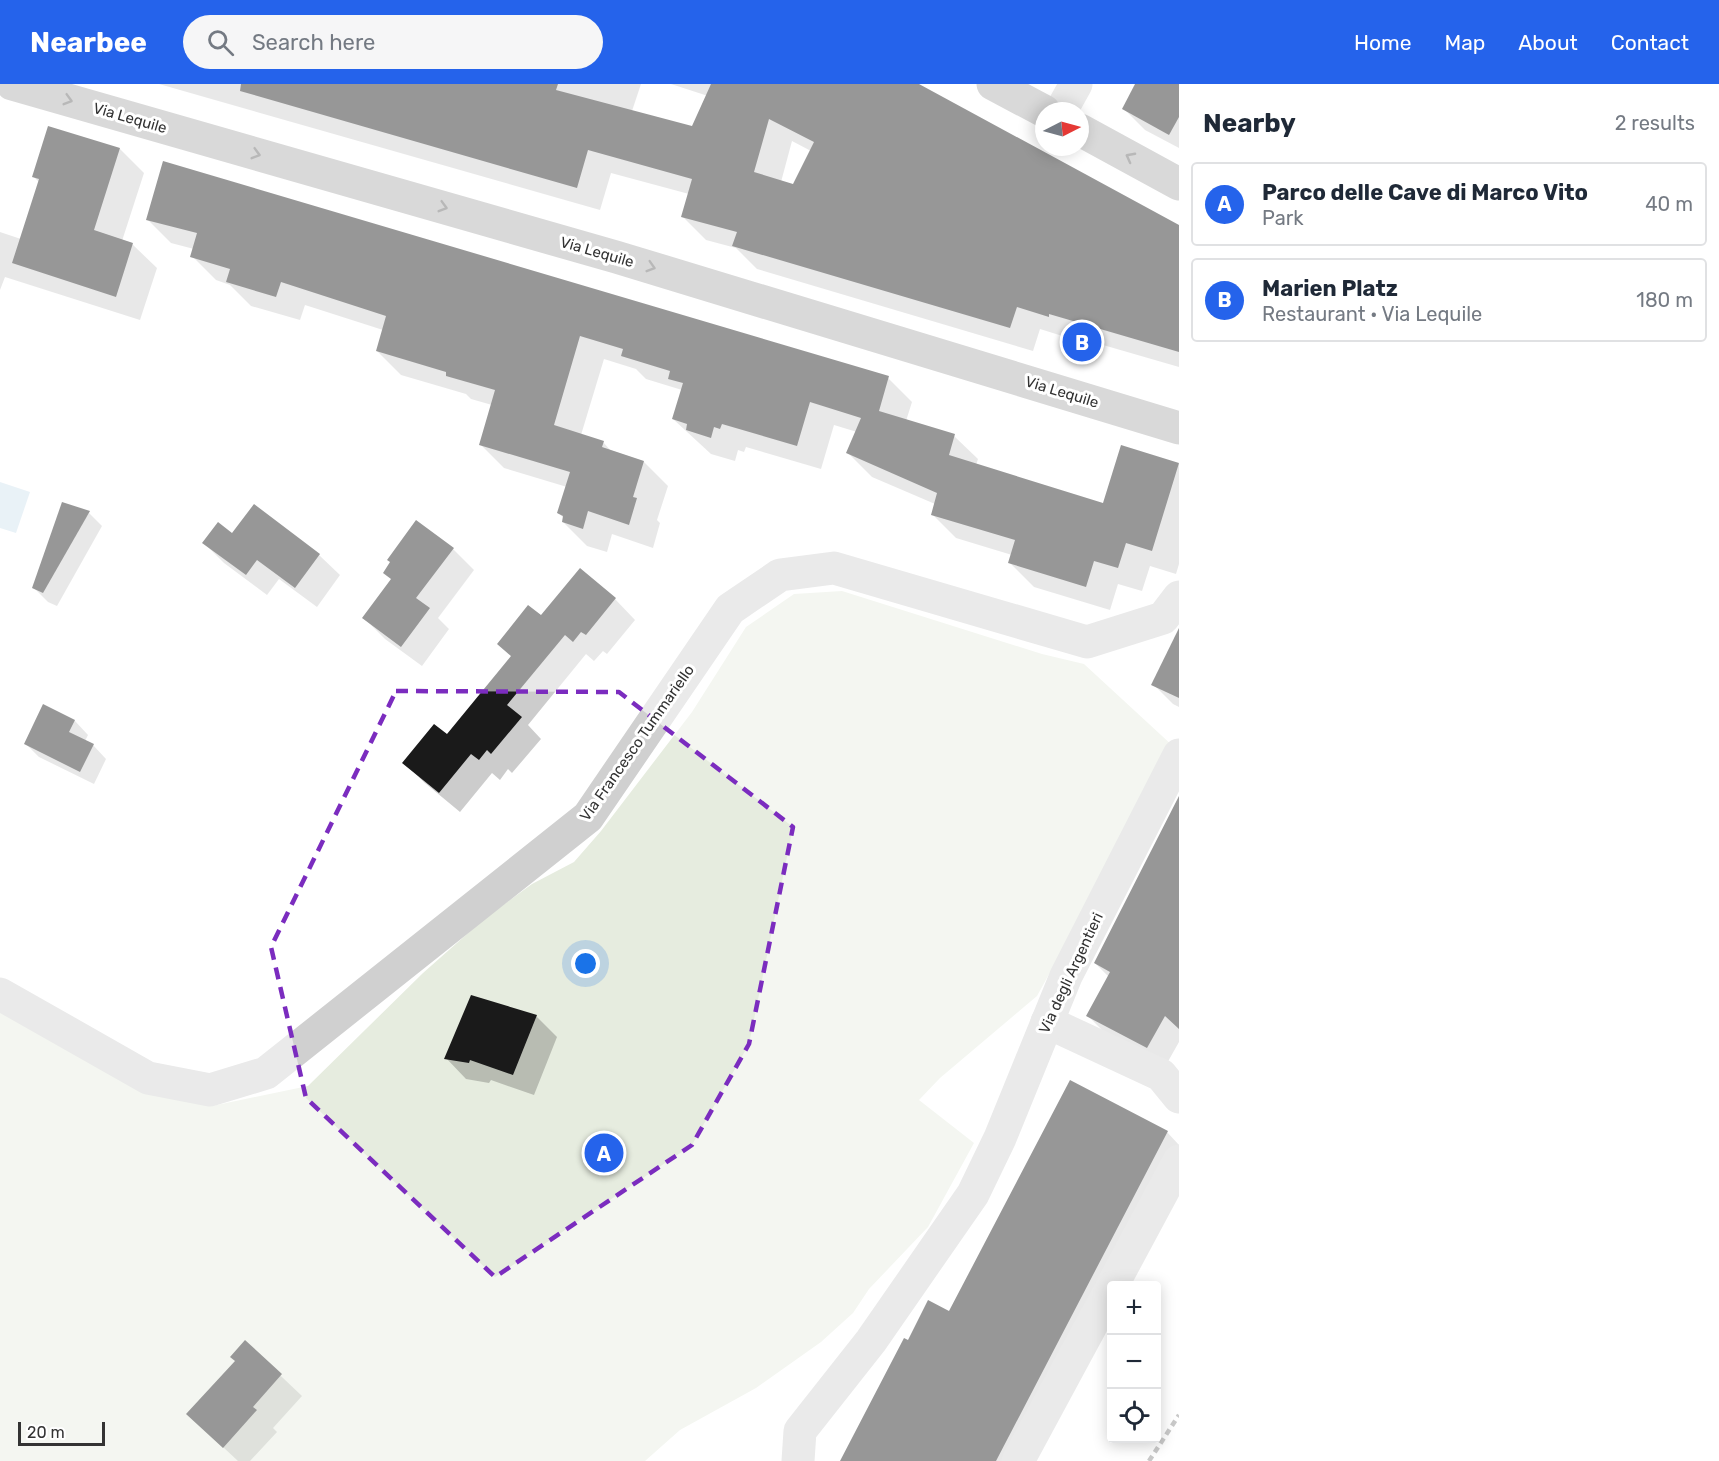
<!DOCTYPE html>
<meta charset="utf-8">
<style>
:root{--surface:#fff;--page:#f6f6f7;--text:#1f2937;--muted:#747a83;--line:#e0e1e3;--accent:#2563eb}
body{margin:0;font-family:Rubik,sans-serif;background:var(--page);color:var(--text)}
.controls{position:absolute;right:18px;bottom:18px;display:grid;overflow:hidden;border-radius:6px;box-shadow:0 3px 15px #0003}
.controls button{width:54px;height:54px;display:grid;place-items:center;padding:0;border:0;border-bottom:2px solid var(--line);background:var(--surface);color:var(--text);font:30px sans-serif}
.compass{position:absolute;left:1035px;top:18px;width:54px;height:54px;border-radius:50%;background:var(--surface);box-shadow:0 3px 15px #0003;rotate:84deg}
.scale{position:absolute;left:18px;bottom:15px;width:87px;box-sizing:border-box;padding-left:6px;border:3px solid #333;border-top:0;font-size:16px;line-height:21px;white-space:nowrap;color:#333;-webkit-text-stroke:4px #fff;paint-order:stroke}
.you{position:absolute;left:586px;top:880px;width:21px;height:21px;margin:-15px;border:4px solid #fff;border-radius:50%;background:#1a73e8;box-shadow:0 0 0 9px #1a73e833}
.badge{display:grid;place-items:center;width:39px;height:39px;border-radius:50%;background:var(--accent);color:#fff;font-size:20px;font-weight:700}
.pin{position:absolute;translate:-50% -50%;border:3px solid #fff;box-shadow:0 2px 6px #0006}
.list{margin:0;padding:0;list-style:none}
h2{display:flex;justify-content:space-between;align-items:center;height:78px;margin:0;padding:0 24px;font-size:26px}
h2 small{font-size:20px;font-weight:400;color:var(--muted)}
.list li{display:grid;grid-template-columns:39px 1fr auto;gap:18px;align-items:center;box-sizing:border-box;height:84px;margin:0 12px 12px;padding:0 12px;border:2px solid var(--line);border-radius:6px}
.list b{display:block;font-size:22px;white-space:nowrap}
.list p{margin:0;font-size:20px;white-space:nowrap;color:var(--muted)}
.list em{font-size:20px;font-style:normal;color:var(--muted)}
.icon{flex:none;width:33px;height:33px;fill:none;stroke:currentColor;stroke-width:2;stroke-linecap:round;stroke-linejoin:round}
.map{position:relative;flex:none;width:1179px;height:1377px;overflow:hidden}
header{display:flex;align-items:center;gap:36px;box-sizing:border-box;height:84px;padding:0 30px;background:var(--accent);color:#fff}
header strong{font-size:28px}
nav{display:flex;gap:33px;margin-inline-start:auto;font-size:21px}
.search{width:420px;height:54px;background:var(--page);display:flex;align-items:center;gap:15px;box-sizing:border-box;padding:0 21px;border-radius:33px;color:var(--muted);font-size:22px}
main{display:flex}
aside{flex:1;background:var(--surface)}
.map>svg:first-child{display:block}
.green{fill:#e6ecdf}
.water{fill:#cfe2ee}
.shadow{fill:#0003;fill-rule:evenodd}
.building{fill:#1a1a1a;fill-rule:evenodd}
.lines{fill:none;stroke-linecap:round;stroke-linejoin:round}
.minor{stroke:#d0d0d0;stroke-width:33}
.major{stroke:#ababab;stroke-width:33}
.rail{stroke:#888;stroke-width:4.5;stroke-dasharray:6 4.5;stroke-linecap:butt}
.oneway{stroke:#636363}
.marked{fill:none;stroke:#7b2cbf;stroke-width:4.5;stroke-dasharray:12 8;stroke-linejoin:round}
.labels{text-anchor:middle;stroke-width:6;stroke-linejoin:round;paint-order:stroke}
.street-label{font-size:15px;fill:#333;stroke:#fff}
</style>
<header>
<strong>Nearbee</strong>
<div class="search"><svg class="icon" aria-label="search" viewBox="0 0 24 24"><circle cx="10" cy="10" r="6"/><path d="M15 15l6 6"/></svg>Search here</div>
<nav><a>Home</a><a>Map</a><a>About</a><a>Contact</a></nav>
</header>
<main>
<div class="map">
<svg width="1179" height="1377" viewBox="0 0 1179 1377">
<rect width="100%" height="100%" fill="#fff"/>
<path class="green" d="M 842,507 L 1042,570 L 1084,580 L 1174,663 L 1037,912 L 940,994 L 919,1016 L 974,1059 L 928,1143 L 869,1205 L 853,1229 L 821,1258 L 756,1304 L 680,1346 L 645,1377 L 0,1377 L 0,926 L 140,1004 L 212,1022 L 308,1002 L 423,889 L 484,835 L 532,800 L 574,778 L 601,747 L 692,628 L 746,543 L 794,510 Z"/>
<path class="water" d="M 0,398 L 30,408 L 16,449 L 0,444 Z"/>
<g class="shadow">
<path d="M 159,0 L 641,0 L 632,27 L 693,44 L 708,12 L 671,0 L 916,0 L 1179,143 L 1179,283 L 1072,252 L 1072,255 L 1040,245 L 1033,267 L 757,185 L 736,164 L 706,156 L 683,133 L 689,110 L 611,89 L 600,126 ZM 792,57 L 811,67 L 794,102 L 781,98 Z"/>
<path d="M 1137,0 L 1179,0 L 1179,64 L 1145,46 L 1124,25 Z"/>
<path d="M 120,65 L 144,89 L 122,157 L 132,160 L 157,184 L 140,236 L 5,193 L 0,206 L 0,148 L 21,155 L 39,98 L 33,92 Z"/>
<path d="M 148,136 L 888,294 L 912,318 L 906,337 L 954,352 L 978,375 L 976,381 L 1104,420 L 1122,363 L 1179,380 L 1179,480 L 1176,490 L 1150,482 L 1142,507 L 1118,500 L 1110,526 L 1034,503 L 1010,479 L 1012,471 L 956,454 L 932,430 L 935,420 L 872,393 L 848,369 L 857,348 L 834,341 L 821,385 L 746,363 L 744,368 L 738,366 L 735,377 L 711,370 L 673,335 L 682,306 L 646,295 L 636,285 L 604,275 L 581,351 L 603,358 L 612,368 L 644,378 L 668,402 L 657,436 L 660,439 L 653,464 L 612,450 L 607,468 L 587,462 L 563,438 L 564,434 L 558,429 L 567,403 L 504,384 L 480,360 L 492,321 L 471,315 L 466,310 L 401,291 L 377,267 L 383,246 L 305,221 L 300,236 L 251,222 L 230,201 L 216,196 L 192,172 L 194,165 L 171,159 Z"/>
<path d="M 254,422 L 319,471 L 340,491 L 317,523 L 279,495 L 267,511 L 224,479 L 204,459 L 233,451 Z"/>
<path d="M 89,429 L 102,442 L 57,522 L 48,518 L 34,504 Z"/>
<path d="M 453,465 L 474,486 L 438,534 L 449,545 L 422,582 L 385,555 L 364,534 L 392,496 L 392,479 Z"/>
<path d="M 615,515 L 635,536 L 607,570 L 603,567 L 594,577 L 586,570 L 528,641 L 541,655 L 512,689 L 508,685 L 500,696 L 492,689 L 460,728 L 425,699 L 404,679 L 447,652 L 512,573 L 499,560 L 541,533 Z"/>
<path d="M 1179,558 L 1179,623 L 1173,620 L 1153,600 Z"/>
<path d="M 44,622 L 75,637 L 88,651 L 85,657 L 93,661 L 106,675 L 94,700 L 39,673 L 25,659 Z"/>
<path d="M 1179,723 L 1179,958 L 1166,981 L 1107,951 L 1088,932 L 1109,893 L 1095,879 Z"/>
<path d="M 536,932 L 557,953 L 534,1011 L 491,996 L 489,999 L 466,995 L 446,974 Z"/>
<path d="M 1167,1048 L 1179,1061 L 1179,1090 L 1029,1377 L 841,1377 L 908,1258 L 950,1229 Z"/>
<path d="M 245,1258 L 302,1312 L 273,1344 L 277,1348 L 250,1377 L 238,1377 L 209,1350 Z"/>
</g>
<g class="building">
<path d="M 241,0 L 558,0 L 556,6 L 692,42 L 711,0 L 919,0 L 1179,141 L 1179,268 L 1049,230 L 1049,233 L 1017,223 L 1010,244 L 732,162 L 737,148 L 681,133 L 692,95 L 588,66 L 577,104 L 240,7 ZM 769,35 L 814,58 L 793,100 L 754,88 Z"/>
<path d="M 1135,0 L 1179,0 L 1179,33 L 1169,51 L 1122,25 Z"/>
<path d="M 48,42 L 120,64 L 94,146 L 133,159 L 116,213 L 12,179 L 39,95 L 32,93 Z"/>
<path d="M 163,77 L 889,292 L 879,327 L 955,350 L 949,371 L 1103,419 L 1121,361 L 1179,379 L 1152,467 L 1126,459 L 1118,484 L 1094,477 L 1086,503 L 1008,479 L 1015,456 L 931,431 L 937,409 L 846,369 L 861,334 L 810,318 L 797,362 L 722,340 L 720,345 L 714,343 L 711,354 L 686,346 L 687,340 L 672,335 L 683,299 L 668,295 L 670,287 L 621,272 L 623,265 L 580,252 L 554,341 L 604,357 L 602,363 L 644,377 L 633,413 L 637,414 L 629,441 L 588,427 L 583,445 L 562,438 L 563,432 L 557,429 L 570,388 L 479,361 L 495,306 L 446,292 L 446,288 L 376,267 L 386,232 L 281,198 L 276,213 L 226,198 L 230,185 L 190,173 L 197,149 L 146,136 Z"/>
<path d="M 62,418 L 90,427 L 43,509 L 32,504 Z"/>
<path d="M 254,420 L 320,470 L 295,504 L 257,476 L 246,491 L 202,459 L 218,438 L 232,449 Z"/>
<path d="M 416,436 L 454,464 L 416,514 L 430,524 L 401,563 L 362,534 L 391,495 L 383,489 L 390,478 L 387,476 Z"/>
<path d="M 580,484 L 616,514 L 586,551 L 581,548 L 573,558 L 565,551 L 507,621 L 522,633 L 491,670 L 487,666 L 479,676 L 471,670 L 439,709 L 402,679 L 434,640 L 447,650 L 511,572 L 497,560 L 528,521 L 541,531 Z"/>
<path d="M 1179,544 L 1179,614 L 1151,601 Z"/>
<path d="M 43,620 L 75,636 L 69,648 L 94,660 L 80,688 L 24,660 Z"/>
<path d="M 1179,712 L 1179,945 L 1165,932 L 1147,964 L 1086,932 L 1110,888 L 1094,879 Z"/>
<path d="M 471,911 L 537,931 L 513,991 L 470,976 L 469,979 L 444,975 Z"/>
<path d="M 1070,996 L 1168,1047 L 996,1377 L 840,1377 L 904,1254 L 908,1256 L 928,1216 L 949,1227 Z"/>
<path d="M 245,1256 L 282,1290 L 253,1323 L 257,1326 L 223,1364 L 186,1330 L 235,1277 L 230,1273 Z"/>
</g>
<g class="lines">
<g class="minor">
<path d="M 1061,27 L 1076,0"/>
<path d="M 0,910 L 148,994 L 210,1006 L 266,989 L 588,733 L 730,525 L 780,491 L 834,484 L 1087,558 L 1163,534 L 1179,513"/>
<path d="M 1047,938 L 1161,991 L 1179,1013"/>
<path d="M 1112,1202 L 1179,1077"/>
<path d="M 798,1377 L 800,1347 L 871,1257 L 973,1110 L 1000,1054 L 1066,892 L 1179,671"/>
<path d="M 1018,1377 L 1112,1203"/>
</g>
<g class="major">
<path d="M 12,0 L 616,173 L 1179,344"/>
<path d="M 993,0 L 1044,27"/>
<path d="M 1080,46 L 1179,100"/>
</g>
<path class="rail" d="M 1149,1377 L 1179,1331"/>
</g>
<defs><path id="oneway-chevron" d="M-2-3.5L2.5 0L-2 3.5" fill="none" stroke-width="1.6" stroke-linecap="round" stroke-linejoin="round" transform="scale(1.5)"/></defs>
<g class="oneway">
<use href="#oneway-chevron" transform="translate(68 16) rotate(16)"/>
<use href="#oneway-chevron" transform="translate(256 70) rotate(16)"/>
<use href="#oneway-chevron" transform="translate(1130 73) rotate(-152)"/>
<use href="#oneway-chevron" transform="translate(443 123) rotate(16)"/>
<use href="#oneway-chevron" transform="translate(651 183) rotate(17)"/>
</g>
<path d="M0 0H1179V1377H0ZM 396,607 L 619,608 L 793,743 L 749,960 L 692,1061 L 495,1193 L 306,1014 L 271,863 Z" fill="#fff" fill-opacity=".55" fill-rule="evenodd"/>
<path class="marked" d="M 396,607 L 619,608 L 793,743 L 749,960 L 692,1061 L 495,1193 L 306,1014 L 271,863 Z"/>
<g class="labels">
<g class="street-label">
<text transform="translate(130 34) rotate(16)" y="5">Via Lequile</text>
<text transform="translate(597 168) rotate(16)" y="5">Via Lequile</text>
<text transform="translate(1062 308) rotate(17)" y="5">Via Lequile</text>
<text transform="translate(637 659) rotate(-55)" y="5">Via Francesco Tummariello</text>
<text transform="translate(1071 889) rotate(-65)" y="5">Via degli Argentieri</text>
</g>
</g>
</svg>
<div class="controls">
<button>+</button>
<button>−</button>
<button><svg class="icon" aria-label="locate" viewBox="0 0 24 24"><circle cx="12" cy="12" r="6"/><path d="M12 2v4M12 18v4M2 12h4M18 12h4"/></svg></button>
</div>
<svg class="compass" viewBox="-18 -18 36 36"><path d="M0-13l5 13h-10z" fill="#e53935"/><path d="M0 13l5-13h-10z" fill="#747a83"/></svg>
<div class="scale">20 m</div>
<div class="you"></div>
<div class="pin badge" style="left:604px;top:1069px">A</div>
<div class="pin badge" style="left:1082px;top:258px">B</div>
</div>
<aside>
<h2>Nearby<small>2 results</small></h2>
<ul class="list">
<li><span class="badge">A</span><div><b>Parco delle Cave di Marco Vito</b><p>Park</p></div><em>40 m</em></li>
<li><span class="badge">B</span><div><b>Marien Platz</b><p>Restaurant · Via Lequile</p></div><em>180 m</em></li>
</ul>
</aside>
</main>
